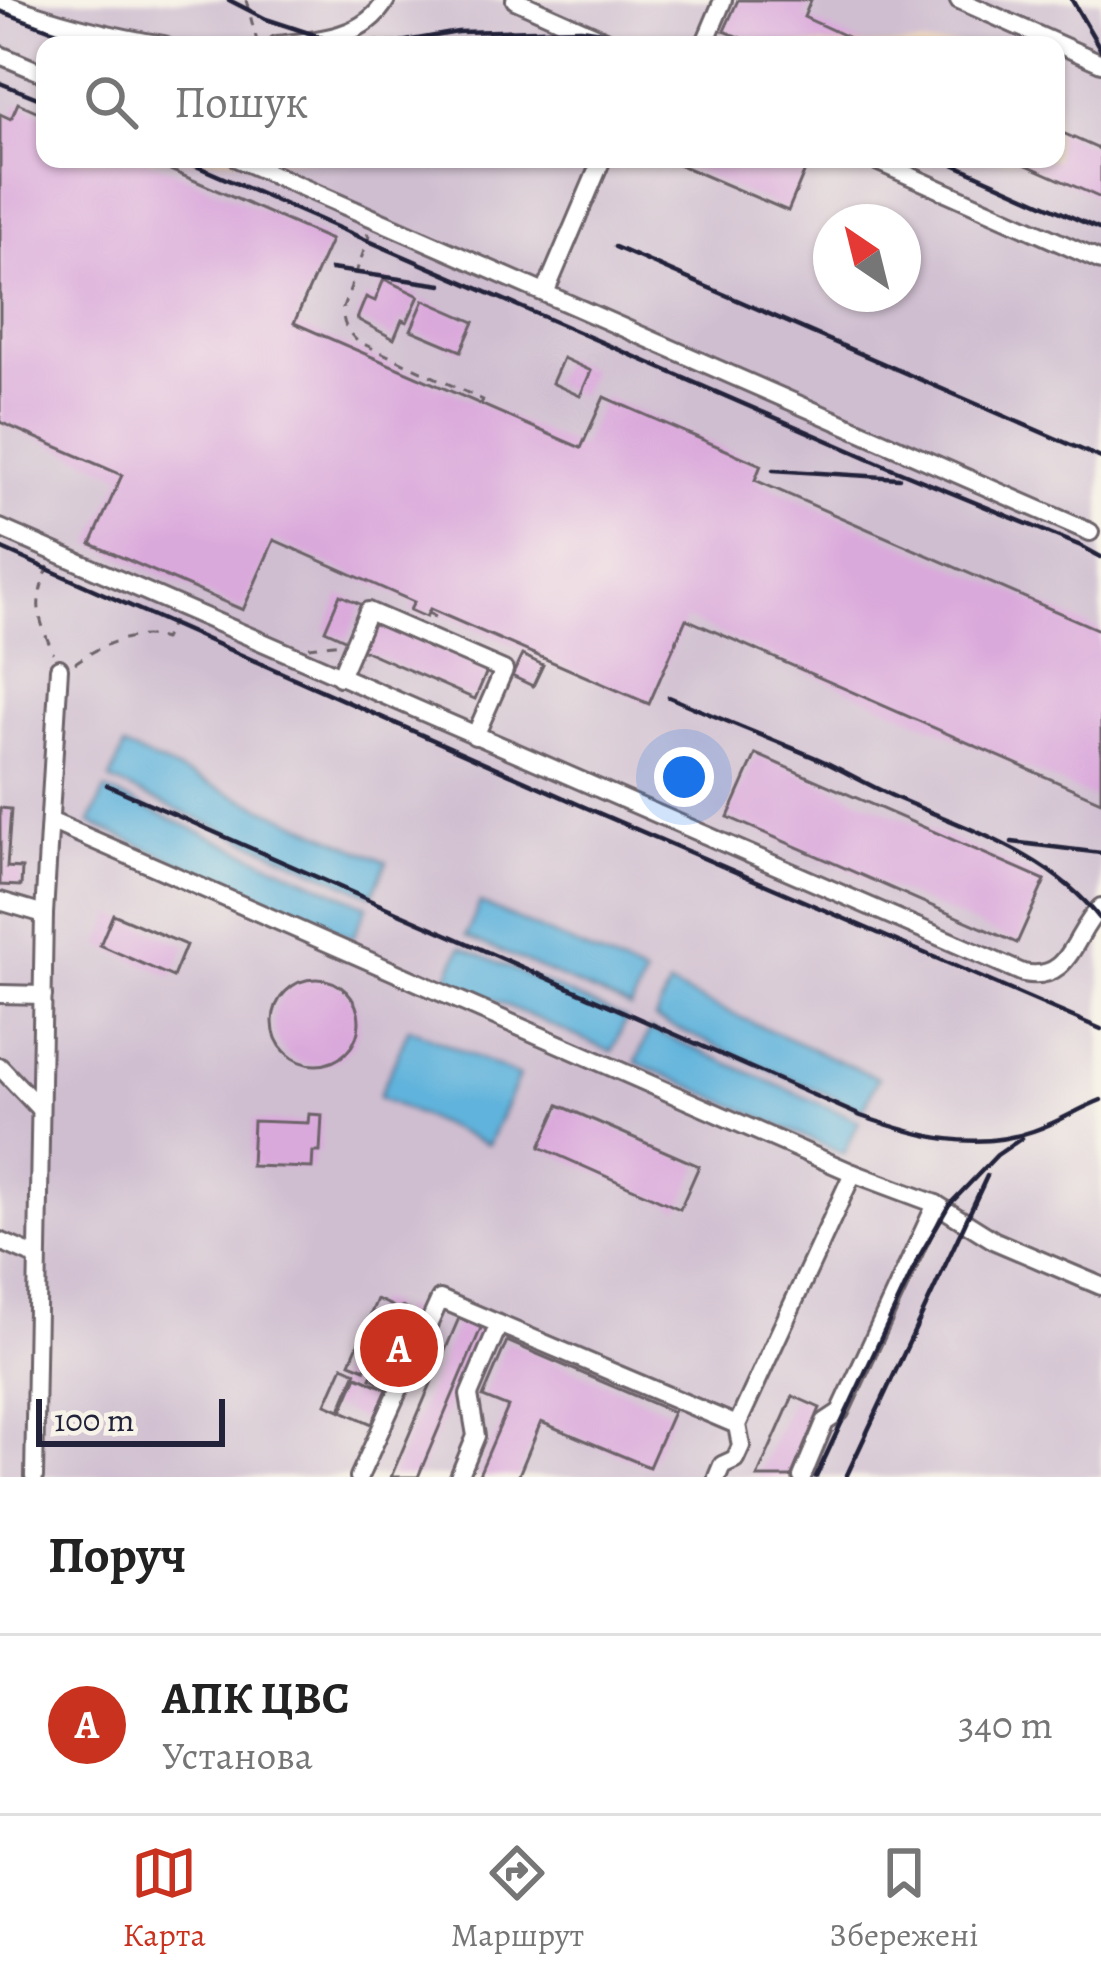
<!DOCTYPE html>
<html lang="uk">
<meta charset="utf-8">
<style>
:root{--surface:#fff;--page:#f6f6f6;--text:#222;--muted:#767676;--line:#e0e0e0;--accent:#c8321e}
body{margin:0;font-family:Alegreya,serif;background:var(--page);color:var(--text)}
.compass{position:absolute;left:813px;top:204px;width:108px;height:108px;border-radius:50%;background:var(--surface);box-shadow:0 3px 9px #0004;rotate:325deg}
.scale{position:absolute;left:36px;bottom:30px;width:189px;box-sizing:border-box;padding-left:12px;border:6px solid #22223b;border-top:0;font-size:33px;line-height:42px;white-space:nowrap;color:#22223b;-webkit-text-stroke:9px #f7f3e8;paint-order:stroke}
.you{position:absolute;left:684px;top:777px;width:42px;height:42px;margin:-30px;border:9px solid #fff;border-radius:50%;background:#1a73e8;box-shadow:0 0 0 18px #1a73e833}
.badge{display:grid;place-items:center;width:78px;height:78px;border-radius:50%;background:var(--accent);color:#fff;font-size:39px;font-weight:700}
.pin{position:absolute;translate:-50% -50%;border:6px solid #fff;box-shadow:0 3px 12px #0006}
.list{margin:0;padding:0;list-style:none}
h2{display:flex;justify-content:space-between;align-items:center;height:156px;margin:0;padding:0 48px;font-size:51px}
h2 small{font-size:39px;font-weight:400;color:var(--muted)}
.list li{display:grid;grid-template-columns:78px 1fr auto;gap:36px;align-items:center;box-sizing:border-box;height:180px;padding:0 48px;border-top:3px solid var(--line)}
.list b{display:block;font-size:45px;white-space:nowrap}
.list p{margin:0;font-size:39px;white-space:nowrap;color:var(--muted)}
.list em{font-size:39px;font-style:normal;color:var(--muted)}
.icon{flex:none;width:66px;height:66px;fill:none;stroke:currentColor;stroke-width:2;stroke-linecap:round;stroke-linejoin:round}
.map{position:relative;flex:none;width:1101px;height:1477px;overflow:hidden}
.search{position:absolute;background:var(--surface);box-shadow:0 3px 9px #0004;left:36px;right:36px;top:36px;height:132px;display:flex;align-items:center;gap:30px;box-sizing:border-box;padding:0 42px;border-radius:24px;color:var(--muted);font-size:45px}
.sheet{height:336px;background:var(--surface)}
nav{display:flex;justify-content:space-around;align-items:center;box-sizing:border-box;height:168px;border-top:3px solid var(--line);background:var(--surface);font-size:33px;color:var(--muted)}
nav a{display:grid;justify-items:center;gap:6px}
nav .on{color:var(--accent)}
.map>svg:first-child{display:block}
.industrial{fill:#cfbed0;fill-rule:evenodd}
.water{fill:#60b3dc;stroke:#416a8c;stroke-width:3}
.building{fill:#daa9db}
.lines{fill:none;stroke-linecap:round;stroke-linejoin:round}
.minor-casing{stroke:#6c6369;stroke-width:22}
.path{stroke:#6c6369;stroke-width:3;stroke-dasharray:9 9;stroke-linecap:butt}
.minor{stroke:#fff;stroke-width:16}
.rail{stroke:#22223b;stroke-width:4.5}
</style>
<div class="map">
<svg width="1101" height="1477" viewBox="0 0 1101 1477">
<rect width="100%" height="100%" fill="#f7f3e8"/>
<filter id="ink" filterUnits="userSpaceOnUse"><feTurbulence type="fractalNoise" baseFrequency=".00833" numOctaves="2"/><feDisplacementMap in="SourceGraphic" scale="24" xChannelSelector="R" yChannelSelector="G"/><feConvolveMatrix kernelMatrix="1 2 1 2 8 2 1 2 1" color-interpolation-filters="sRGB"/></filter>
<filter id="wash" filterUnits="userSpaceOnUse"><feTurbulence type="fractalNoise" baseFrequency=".004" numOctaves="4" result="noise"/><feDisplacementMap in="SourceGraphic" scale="48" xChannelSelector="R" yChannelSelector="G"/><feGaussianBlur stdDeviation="2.7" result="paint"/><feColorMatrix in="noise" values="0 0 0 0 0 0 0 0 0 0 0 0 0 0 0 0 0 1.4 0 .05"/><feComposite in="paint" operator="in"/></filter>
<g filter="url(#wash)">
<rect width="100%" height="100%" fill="#f4dbbe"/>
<path class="industrial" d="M 0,0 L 1101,0 L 1101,1477 L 0,1477 ZM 45,45 L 1056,45 L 1056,159 L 45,159 ZM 831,222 L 903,222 L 903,294 L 831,294 Z"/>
<g class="water">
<path d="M 124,747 L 387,862 L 372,895 L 110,780 Z"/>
<path d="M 105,790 L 367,906 L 353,938 L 90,823 Z"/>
<path d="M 480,903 L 645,976 L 631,1008 L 466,936 Z"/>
<path d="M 461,947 L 626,1019 L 612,1052 L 447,979 Z"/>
<path d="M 669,986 L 878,1078 L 863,1110 L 655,1019 Z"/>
<path d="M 409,1028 L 519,1076 L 488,1145 L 379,1097 Z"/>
<path d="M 650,1029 L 859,1121 L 844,1154 L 636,1062 Z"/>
</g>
<g id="blocks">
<g class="building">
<path d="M 738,0 L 811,0 L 804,17 L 865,45 L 757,45 L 724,31 Z"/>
<path d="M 18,103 L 45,115 L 45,159 L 145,159 L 331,240 L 294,323 L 581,448 L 604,397 L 761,465 L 755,480 L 1101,631 L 1101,801 L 686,619 L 649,704 L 430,609 L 426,617 L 410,610 L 414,602 L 274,540 L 243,610 L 91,544 L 122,475 L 0,422 L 0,114 L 11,119 Z"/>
<path d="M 1056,130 L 1101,150 L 1101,198 L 1013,159 L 1056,159 Z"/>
<path d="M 666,159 L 798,159 L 808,163 L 788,211 Z"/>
<path d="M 384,279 L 419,296 L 407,322 L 402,320 L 394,339 L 357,319 L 366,297 L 375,301 Z"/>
<path d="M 424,300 L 474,322 L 461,351 L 411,330 Z"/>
<path d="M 563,358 L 591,371 L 580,396 L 552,383 Z"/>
<path d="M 340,595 L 362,605 L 347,640 L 325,630 Z"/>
<path d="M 371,621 L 487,671 L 475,699 L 359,648 Z"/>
<path d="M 522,655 L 543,665 L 533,686 L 512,676 Z"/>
<path d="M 756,754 L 1045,880 L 1017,943 L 728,817 Z"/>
<path d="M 0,808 L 11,809 L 7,867 L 22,868 L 21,886 L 0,885 Z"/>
<path d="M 113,914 L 186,945 L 173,977 L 100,945 Z"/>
<circle cx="316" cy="1022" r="43"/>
<path d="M 559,1105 L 699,1166 L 680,1209 L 540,1147 Z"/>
<path d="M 309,1114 L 322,1115 L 320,1152 L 313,1152 L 312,1168 L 251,1166 L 253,1121 L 308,1123 Z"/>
<path d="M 377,1299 L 392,1306 L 365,1369 L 350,1363 Z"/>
<path d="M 402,1307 L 426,1317 L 396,1389 L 371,1378 Z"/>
<path d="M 459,1318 L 481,1328 L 418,1477 L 391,1477 Z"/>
<path d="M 507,1341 L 673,1412 L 649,1467 L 541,1422 L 518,1477 L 478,1477 L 508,1407 L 483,1397 Z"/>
<path d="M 343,1366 L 356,1372 L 340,1410 L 326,1404 Z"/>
<path d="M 357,1376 L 387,1389 L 372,1424 L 342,1411 Z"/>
<path d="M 793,1396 L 820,1408 L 791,1477 L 757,1477 Z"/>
</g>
</g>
</g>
<g filter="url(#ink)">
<use href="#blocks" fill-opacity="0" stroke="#6c6369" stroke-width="3"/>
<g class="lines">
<defs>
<g id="minor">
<path d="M 515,0 L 616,45"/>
<path d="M 959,0 L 1101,63"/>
<path d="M 0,2 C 54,22 107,36 164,45"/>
<path d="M 277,45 C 316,41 365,38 386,0"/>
<path d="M 704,45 L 723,0"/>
<path d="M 0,55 L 45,74"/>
<path d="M 238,159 L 1090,532"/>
<path d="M 872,159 L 1101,261"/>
<path d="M 545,293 L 602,159"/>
<path d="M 0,528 L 1023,973 C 1072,983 1073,933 1101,907"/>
<path d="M 340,677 L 368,611 L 504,670 L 475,736"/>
<path d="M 50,821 L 853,1173 L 936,1204 L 995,1241 L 1101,1286"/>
<path d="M 0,901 L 44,914"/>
<path d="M 0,994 L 43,995"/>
<path d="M 0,1067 L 40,1109"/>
<path d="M 0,1241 L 37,1257"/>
<path d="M 34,1477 L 44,914 L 59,668"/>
<path d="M 359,1477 L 440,1299 L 737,1425"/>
<path d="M 459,1477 L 476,1436 L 469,1395 L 499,1324"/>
<path d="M 717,1477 L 722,1465 L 735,1459 L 741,1446 L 737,1425 L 853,1173"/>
<path d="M 802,1477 L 825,1422 L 840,1412 L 936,1204"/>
</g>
</defs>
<use href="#minor" class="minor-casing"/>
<g class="path">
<path d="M 246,0 L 258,45"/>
<path d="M 367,233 L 369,237 L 343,308 C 342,323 347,331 357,341 L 483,400 L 481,404"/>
<path d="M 49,566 C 32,605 38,616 53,653"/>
<path d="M 428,613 L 434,616 L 431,623"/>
<path d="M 309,647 L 341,643"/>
<path d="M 75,663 C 99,646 135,629 164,639 L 173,621"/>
</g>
<use href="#minor" class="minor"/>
<g class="rail">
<path d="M 229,0 L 266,19 L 327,39 L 393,43"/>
<path d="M 1072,0 L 1101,50"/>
<path d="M 0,11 L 92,45"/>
<path d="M 383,45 L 458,32 L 581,29 L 660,40 L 674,45"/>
<path d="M 0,83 L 45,101"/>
<path d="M 180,159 L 891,468 L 1081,546 L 1101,557"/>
<path d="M 942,159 L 1101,230"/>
<path d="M 615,247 L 1101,458"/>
<path d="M 331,269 L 442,285"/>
<path d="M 773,470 L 899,478"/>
<path d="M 0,548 L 580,805 L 1101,1029"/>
<path d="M 669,697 C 720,719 772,739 823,761 C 848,773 872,787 897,798 C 970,830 1052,855 1101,920"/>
<path d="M 107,785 L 861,1116 C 918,1136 974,1152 1033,1131 C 1057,1123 1078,1109 1101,1100"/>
<path d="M 1012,842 L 1101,853"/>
<path d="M 816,1477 L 919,1257 L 949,1205 L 997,1155 L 1022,1138"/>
<path d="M 846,1477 L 987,1176"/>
</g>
</g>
</g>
</svg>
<svg class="compass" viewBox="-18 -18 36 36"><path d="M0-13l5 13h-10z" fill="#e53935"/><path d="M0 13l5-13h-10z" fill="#767676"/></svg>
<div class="scale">100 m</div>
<div class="you"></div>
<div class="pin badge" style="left:399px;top:1348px">A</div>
<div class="search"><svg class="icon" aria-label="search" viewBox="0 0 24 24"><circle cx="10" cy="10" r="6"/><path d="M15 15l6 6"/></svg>Пошук</div>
</div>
<section class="sheet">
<h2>Поруч<small></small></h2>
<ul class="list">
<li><span class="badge">A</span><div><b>АПК ЦВС</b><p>Установа</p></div><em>340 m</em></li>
</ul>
</section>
<nav>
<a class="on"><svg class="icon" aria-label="map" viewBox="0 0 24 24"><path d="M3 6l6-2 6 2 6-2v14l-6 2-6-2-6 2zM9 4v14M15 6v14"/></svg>Карта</a>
<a><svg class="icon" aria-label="directions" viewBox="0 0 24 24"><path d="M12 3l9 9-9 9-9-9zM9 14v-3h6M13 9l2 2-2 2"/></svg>Маршрут</a>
<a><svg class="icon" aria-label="saved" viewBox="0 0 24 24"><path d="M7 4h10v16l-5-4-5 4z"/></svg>Збережені</a>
</nav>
